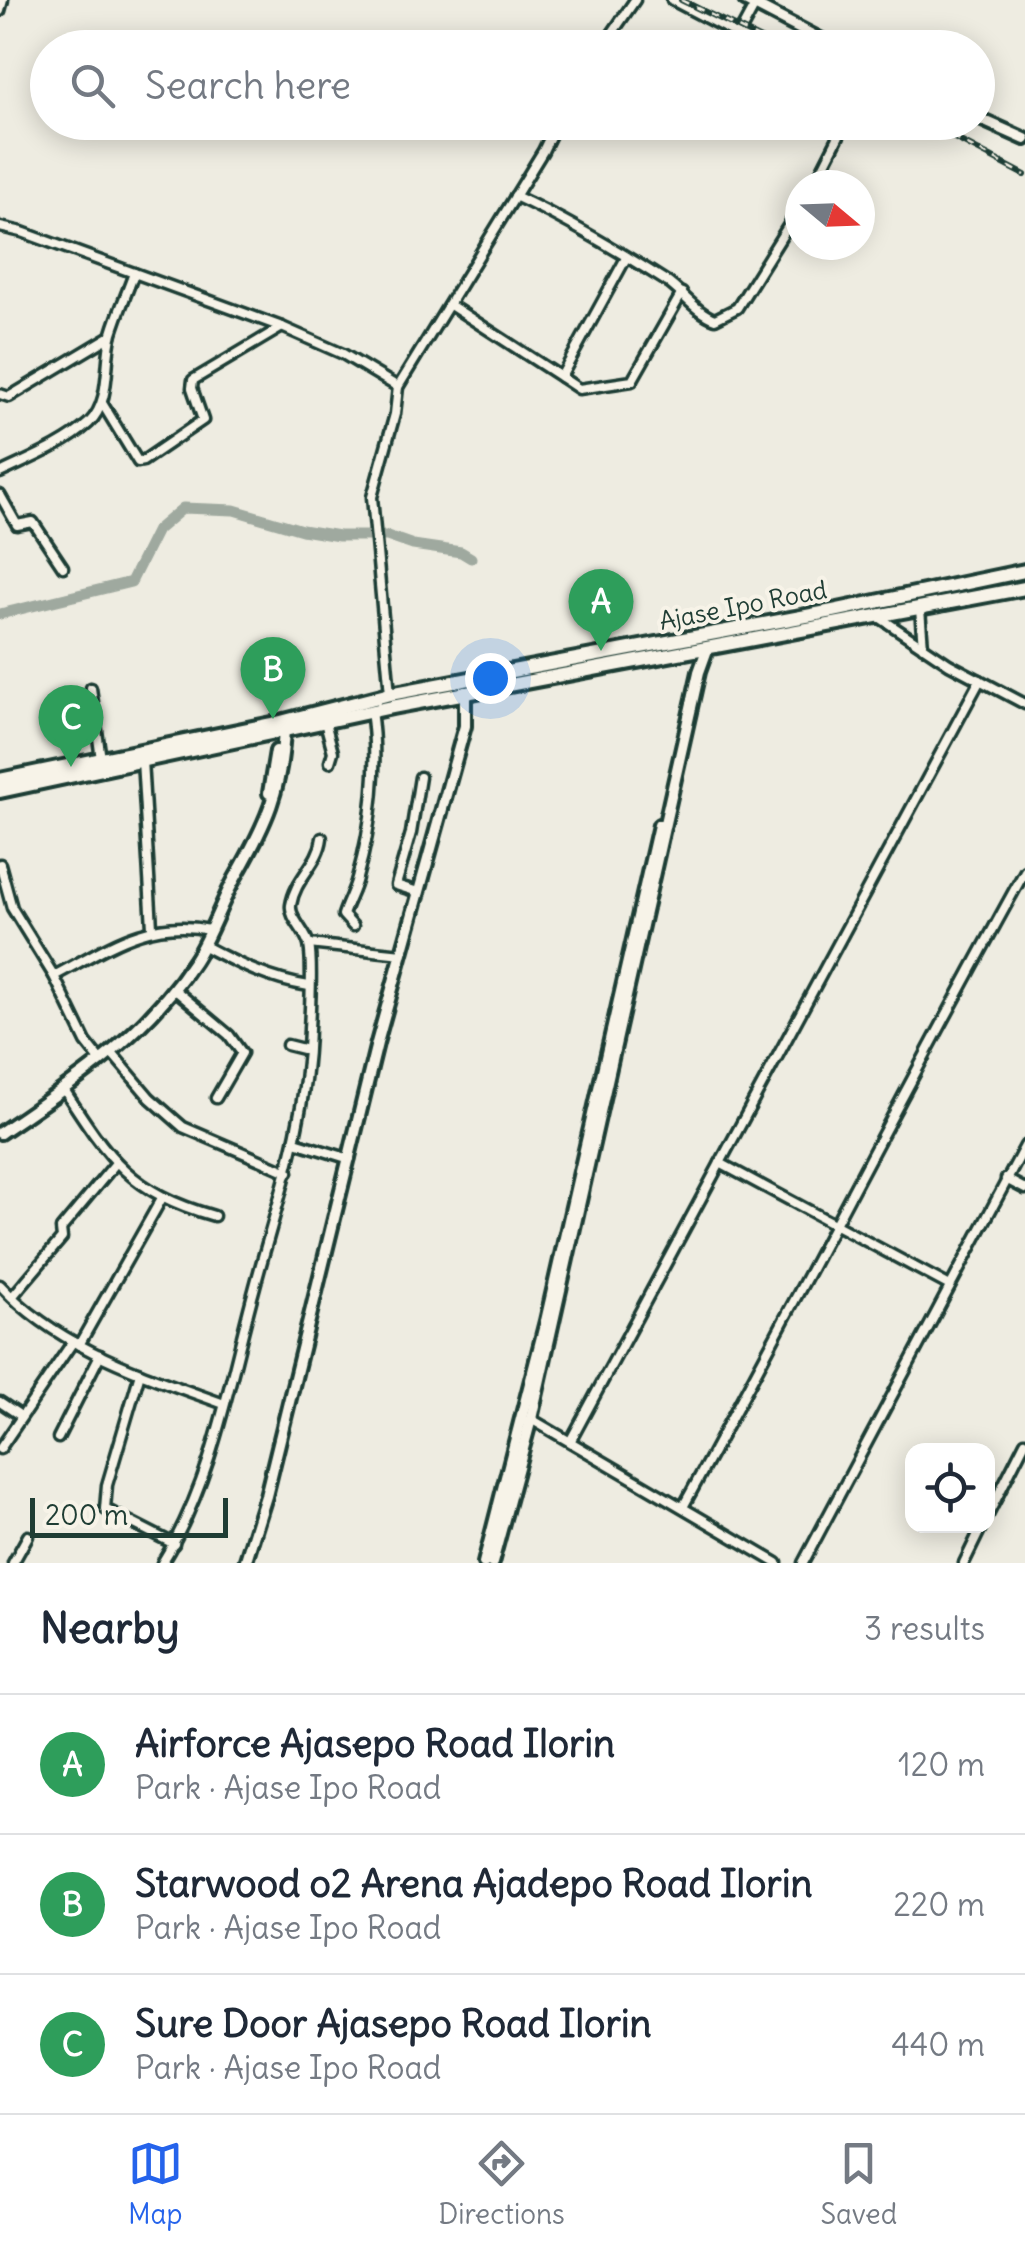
<!DOCTYPE html>
<meta charset="utf-8">
<style>
:root{--surface:#fff;--page:#f2f2f3;--text:#1f2937;--muted:#747a83;--line:#e0e1e3;--accent:#2563eb}
body{margin:0;font-family:Delius,sans-serif;background:var(--page);color:var(--text)}
.controls{position:absolute;right:30px;bottom:30px;display:grid;overflow:hidden;border-radius:20px;box-shadow:0 5px 25px #0003}
.controls button{width:90px;height:90px;display:grid;place-items:center;padding:0;border:0;border-bottom:2px solid var(--line);background:var(--surface);color:var(--text);font:50px sans-serif}
.compass{position:absolute;left:785px;top:170px;width:90px;height:90px;border-radius:50%;background:var(--surface);box-shadow:0 5px 25px #0003;rotate:109deg}
.scale{position:absolute;left:30px;bottom:25px;width:198px;box-sizing:border-box;padding-left:10px;border:5px solid #1f3d34;border-top:0;font-size:28px;line-height:35px;white-space:nowrap;color:#1f3d34;-webkit-text-stroke:8px #f7f3e8;paint-order:stroke}
.you{position:absolute;left:490px;top:678px;width:35px;height:35px;margin:-25px;border:8px solid #fff;border-radius:50%;background:#1a73e8;box-shadow:0 0 0 15px #1a73e833}
.badge{display:grid;place-items:center;width:65px;height:65px;border-radius:50%;background:var(--accent);color:#fff;font-size:32px;font-weight:700}
.pin{position:absolute;translate:-50% -82px;filter:drop-shadow(0 2px 5px #0008)}
.pin::after{content:'';position:absolute;top:52px;width:35px;height:30px;background:inherit;clip-path:polygon(0 0,100% 0,50% 100%)}
.list{margin:0;padding:0;list-style:none}
h2{display:flex;justify-content:space-between;align-items:center;height:130px;margin:0;padding:0 40px;font-size:42px}
h2 small{font-size:32px;font-weight:400;color:var(--muted)}
.list li{display:grid;grid-template-columns:65px 1fr auto;gap:30px;align-items:center;box-sizing:border-box;height:140px;padding:0 40px;border-top:2px solid var(--line)}
.list b{display:block;font-size:38px;white-space:nowrap}
.list p{margin:0;font-size:32px;white-space:nowrap;color:var(--muted)}
.list em{font-size:32px;font-style:normal;color:var(--muted)}
.icon{flex:none;width:55px;height:55px;fill:none;stroke:currentColor;stroke-width:2;stroke-linecap:round;stroke-linejoin:round}
.map{position:relative;flex:none;width:1025px;height:1563px;overflow:hidden}
.search{position:absolute;background:var(--surface);box-shadow:0 5px 25px #0003;left:30px;right:30px;top:30px;height:110px;display:flex;align-items:center;gap:25px;box-sizing:border-box;padding:0 35px;border-radius:55px;color:var(--muted);font-size:38px}
.sheet{height:550px;background:var(--surface)}
nav{display:flex;justify-content:space-around;align-items:center;box-sizing:border-box;height:140px;border-top:2px solid var(--line);background:var(--surface);font-size:28px;color:var(--muted)}
nav a{display:grid;justify-items:center;gap:5px}
nav .on{color:var(--accent)}
.map>svg:first-child{display:block}
.lines{fill:none;stroke-linecap:round;stroke-linejoin:round}
.river{stroke:#9fa99f;stroke-width:11}
.minor-casing{stroke:#1f3d34;stroke-width:15}
.tertiary-casing{stroke:#1f3d34;stroke-width:18}
.trunk-casing{stroke:#1f3d34;stroke-width:20}
.minor{stroke:#f7f3e8;stroke-width:8}
.tertiary{stroke:#f7f3e8;stroke-width:10}
.trunk{stroke:#f7f3e8;stroke-width:12}
.rail-casing{stroke:#1f3d34;stroke-width:6}
.rail{stroke:#f7f3e8;stroke-width:2.5;stroke-dasharray:8;stroke-linecap:butt}
.labels{text-anchor:middle;stroke-width:8;stroke-linejoin:round;paint-order:stroke}
.street-label{font-size:25px;fill:#1f3d34;stroke:#f7f3e8}
</style>
<div class="map">
<svg width="1025" height="1563" viewBox="0 0 1025 1563">
<rect width="100%" height="100%" fill="#eeece1"/>
<filter id="ink" filterUnits="userSpaceOnUse"><feTurbulence type="fractalNoise" baseFrequency=".01" numOctaves="2"/><feDisplacementMap in="SourceGraphic" scale="20" xChannelSelector="R" yChannelSelector="G"/><feConvolveMatrix kernelMatrix="1 2 1 2 8 2 1 2 1" color-interpolation-filters="sRGB"/></filter>
<g filter="url(#ink)">
<g class="lines">
<path class="river" d="M 0,614 L 131,582 L 157,530 L 183,508 L 234,510 L 302,530 L 339,536 L 387,536 L 413,545 L 461,552 L 471,558"/>
<defs>
<g id="minor">
<path d="M 672,0 L 735,33 L 742,29 L 755,5"/>
<path d="M 0,11 L 3,0"/>
<path d="M 735,33 L 764,48"/>
<path d="M 602,48 L 635,0"/>
<path d="M 814,185 L 846,122"/>
<path d="M 515,196 C 567,220 617,250 666,281 C 682,292 697,313 715,319 L 737,308 L 800,207"/>
<path d="M 0,227 L 22,232 L 282,327 L 343,354 L 398,387"/>
<path d="M 626,258 L 561,377 L 579,389 L 632,381 L 682,293"/>
<path d="M 450,305 L 561,377"/>
<path d="M 0,394 L 9,397 L 111,336"/>
<path d="M 102,403 L 138,462 L 143,461 L 203,420 L 192,388 L 193,380 L 282,327"/>
<path d="M 0,473 C 29,459 65,445 89,423 C 112,401 104,361 112,333 C 118,313 127,293 134,273"/>
<path d="M 0,495 L 17,525 L 33,522 L 63,567"/>
<path d="M 920,609 L 923,647"/>
<path d="M 879,617 L 949,664 L 1025,704"/>
<path d="M 91,688 L 101,759"/>
<path d="M 390,694 L 372,497 L 395,414 L 398,387 L 543,151 L 557,122"/>
<path d="M 325,722 L 333,752 L 330,762"/>
<path d="M 142,760 L 152,927"/>
<path d="M 0,864 L 12,908 L 54,976 L 86,1042 L 101,1061"/>
<path d="M 418,892 L 396,885 L 411,833 L 420,777"/>
<path d="M 353,926 L 343,915 C 347,902 354,891 357,878 C 372,826 379,764 371,711"/>
<path d="M 309,944 L 402,954"/>
<path d="M 204,946 C 238,964 270,980 309,986"/>
<path d="M 54,976 C 107,948 148,917 210,930"/>
<path d="M 174,989 L 229,1035 L 242,1053 L 216,1098"/>
<path d="M 287,1045 L 307,1050"/>
<path d="M 111,1052 L 150,1098 L 183,1127 L 288,1172"/>
<path d="M 63,1088 C 109,1159 130,1192 214,1216"/>
<path d="M 295,1142 L 350,1159"/>
<path d="M 720,1163 L 950,1286"/>
<path d="M 1006,1179 L 1025,1189"/>
<path d="M 0,1285 C 59,1349 145,1375 224,1404"/>
<path d="M 12,1297 L 62,1238 L 61,1229 L 115,1164"/>
<path d="M 79,1345 L 162,1198"/>
<path d="M 140,1373 L 107,1485 L 105,1509 L 174,1544"/>
<path d="M 0,1402 L 21,1416"/>
<path d="M 526,1421 L 531,1419 L 777,1563"/>
<path d="M 58,1438 L 100,1355"/>
<path d="M 571,1440 L 980,680"/>
<path d="M 0,1449 L 72,1343"/>
<path d="M 683,1507 C 799,1296 908,1082 1025,871"/>
<path d="M 988,1515 L 1025,1442"/>
<path d="M 13,1563 L 28,1536"/>
<path d="M 162,1563 C 213,1481 229,1382 254,1290 C 277,1203 307,1120 309,1029 C 310,1008 313,964 309,945 C 306,931 289,918 291,905 C 295,878 319,864 322,838"/>
<path d="M 803,1563 L 1025,1146"/>
<path d="M 964,1563 L 982,1526"/>
</g>
<g id="tertiary">
<path d="M 745,0 L 837,48"/>
<path d="M 978,118 L 1025,139"/>
<path d="M 269,793 L 276,751"/>
<path d="M 0,1133 C 72,1084 146,1035 194,961 C 211,935 220,905 235,878 C 266,824 282,790 284,727"/>
<path d="M 245,1563 L 266,1496 L 377,1043 L 465,726 L 465,692"/>
<path d="M 484,1563 L 546,1321 L 659,825"/>
<path d="M 492,1563 L 531,1419 L 699,672 L 708,647"/>
</g>
<g id="trunk">
<path d="M 0,780 L 277,723 L 390,694 L 833,611 L 1025,571"/>
<path d="M 0,791 L 392,707 L 1025,588"/>
</g>
</defs>
<use href="#minor" class="minor-casing"/>
<use href="#tertiary" class="tertiary-casing"/>
<use href="#trunk" class="trunk-casing"/>
<use href="#minor" class="minor"/>
<use href="#tertiary" class="tertiary"/>
<use href="#trunk" class="trunk"/>
<defs>
<g id="rail">
<path d="M 681,0 L 779,48"/>
<path d="M 924,122 L 1025,175"/>
</g>
</defs>
<use href="#rail" class="rail-casing"/>
<use href="#rail" class="rail"/>
</g>
</g>
<g class="labels">
<g class="street-label">
<text transform="translate(743 605) rotate(-11)" y="9">Ajase Ipo Road</text>
</g>
</g>
</svg>
<div class="controls">
<button><svg class="icon" aria-label="locate" viewBox="0 0 24 24"><circle cx="12" cy="12" r="6"/><path d="M12 2v4M12 18v4M2 12h4M18 12h4"/></svg></button>
</div>
<svg class="compass" viewBox="-18 -18 36 36"><path d="M0-13l5 13h-10z" fill="#e53935"/><path d="M0 13l5-13h-10z" fill="#747a83"/></svg>
<div class="scale">200 m</div>
<div class="you"></div>
<div class="pin badge" style="left:601px;top:651px;background:#2e9e5b">A</div>
<div class="pin badge" style="left:273px;top:719px;background:#2e9e5b">B</div>
<div class="pin badge" style="left:71px;top:767px;background:#2e9e5b">C</div>
<div class="search"><svg class="icon" aria-label="search" viewBox="0 0 24 24"><circle cx="10" cy="10" r="6"/><path d="M15 15l6 6"/></svg>Search here</div>
</div>
<section class="sheet">
<h2>Nearby<small>3 results</small></h2>
<ul class="list">
<li><span class="badge" style="background:#2e9e5b">A</span><div><b>Airforce Ajasepo Road Ilorin</b><p>Park · Ajase Ipo Road</p></div><em>120 m</em></li>
<li><span class="badge" style="background:#2e9e5b">B</span><div><b>Starwood o2 Arena Ajadepo Road Ilorin</b><p>Park · Ajase Ipo Road</p></div><em>220 m</em></li>
<li><span class="badge" style="background:#2e9e5b">C</span><div><b>Sure Door Ajasepo Road Ilorin</b><p>Park · Ajase Ipo Road</p></div><em>440 m</em></li>
</ul>
</section>
<nav>
<a class="on"><svg class="icon" aria-label="map" viewBox="0 0 24 24"><path d="M3 6l6-2 6 2 6-2v14l-6 2-6-2-6 2zM9 4v14M15 6v14"/></svg>Map</a>
<a><svg class="icon" aria-label="directions" viewBox="0 0 24 24"><path d="M12 3l9 9-9 9-9-9zM9 14v-3h6M13 9l2 2-2 2"/></svg>Directions</a>
<a><svg class="icon" aria-label="saved" viewBox="0 0 24 24"><path d="M7 4h10v16l-5-4-5 4z"/></svg>Saved</a>
</nav>
